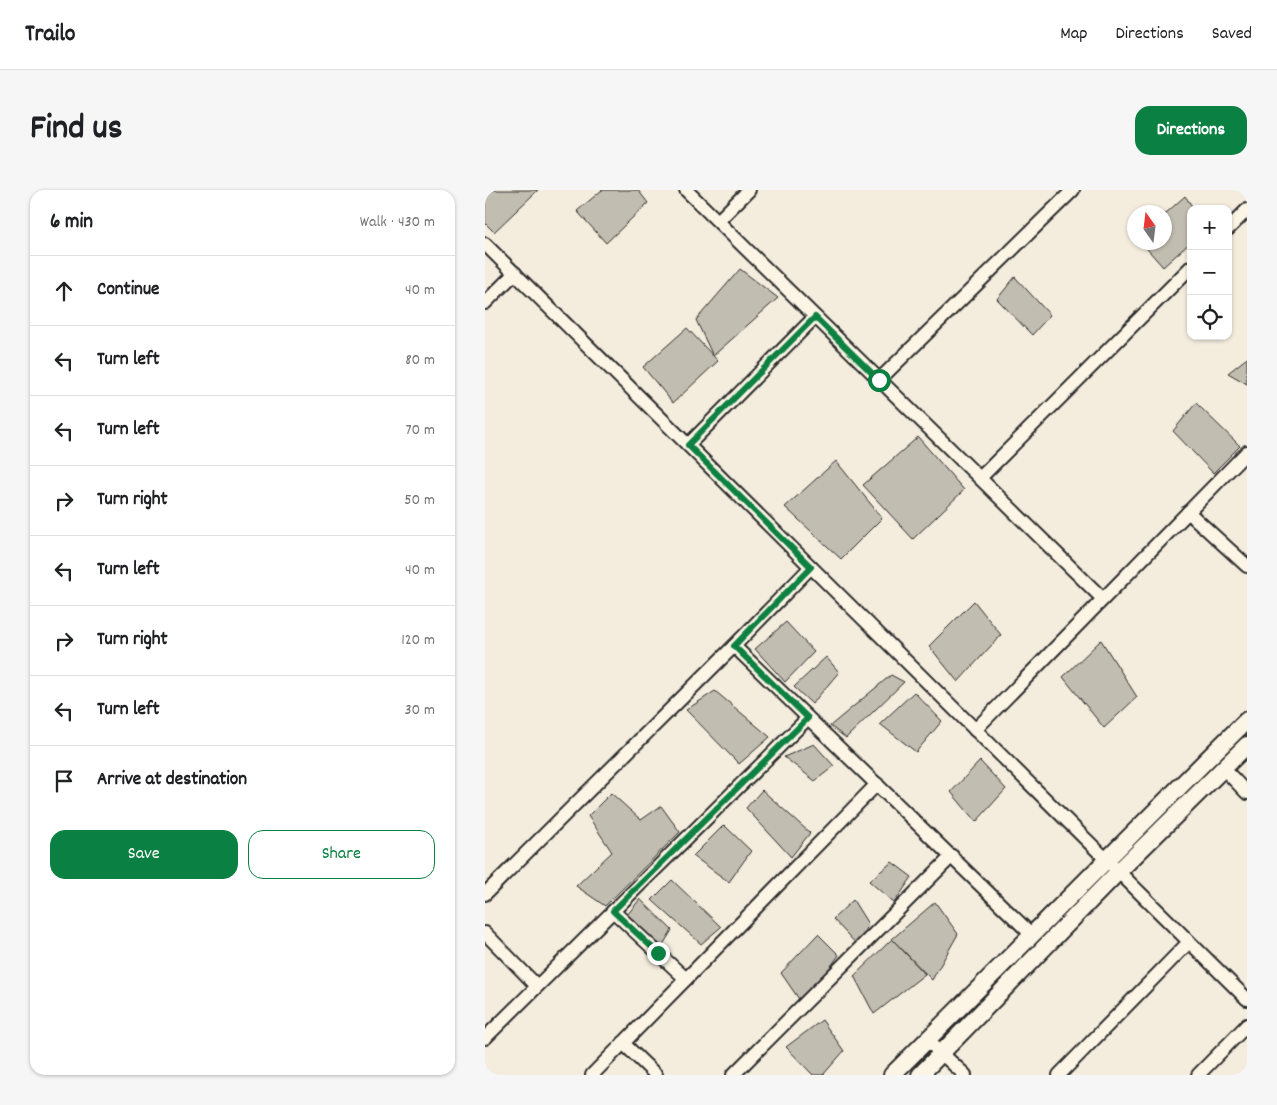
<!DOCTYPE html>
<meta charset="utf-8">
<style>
:root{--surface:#fff;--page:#f6f6f6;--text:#202124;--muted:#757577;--line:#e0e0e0;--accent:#0b8043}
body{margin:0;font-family:Dekko,sans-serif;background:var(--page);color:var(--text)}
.controls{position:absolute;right:15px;top:15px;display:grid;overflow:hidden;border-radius:10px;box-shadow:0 1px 4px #0004}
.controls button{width:45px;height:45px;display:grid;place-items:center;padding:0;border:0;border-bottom:1px solid var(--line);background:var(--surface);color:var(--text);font:25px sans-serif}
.compass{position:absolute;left:642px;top:15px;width:45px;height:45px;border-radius:50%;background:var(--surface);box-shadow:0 1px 4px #0004;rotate:346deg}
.stop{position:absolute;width:15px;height:15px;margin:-11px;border:4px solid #0b8043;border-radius:50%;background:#fff}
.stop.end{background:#0b8043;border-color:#fff;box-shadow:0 1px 5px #0008}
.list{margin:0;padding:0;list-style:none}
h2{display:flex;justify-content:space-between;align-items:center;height:65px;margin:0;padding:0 20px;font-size:21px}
h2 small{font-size:16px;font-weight:400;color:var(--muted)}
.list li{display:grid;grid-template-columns:32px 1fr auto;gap:15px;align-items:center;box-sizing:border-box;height:70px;padding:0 20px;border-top:1px solid var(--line)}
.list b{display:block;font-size:19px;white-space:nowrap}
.list em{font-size:16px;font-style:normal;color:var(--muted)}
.actions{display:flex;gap:10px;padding:15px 20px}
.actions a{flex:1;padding:11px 0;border:1px solid var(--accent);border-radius:15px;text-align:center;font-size:18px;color:var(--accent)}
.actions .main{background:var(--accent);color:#fff}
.icon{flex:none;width:28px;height:28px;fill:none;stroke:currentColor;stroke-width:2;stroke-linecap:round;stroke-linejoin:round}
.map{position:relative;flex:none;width:762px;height:885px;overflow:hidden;border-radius:15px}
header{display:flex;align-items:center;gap:30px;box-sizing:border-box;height:70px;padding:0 25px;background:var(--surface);border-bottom:1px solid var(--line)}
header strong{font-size:24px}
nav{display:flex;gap:28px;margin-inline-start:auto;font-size:18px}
.intro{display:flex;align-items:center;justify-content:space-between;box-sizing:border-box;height:120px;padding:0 30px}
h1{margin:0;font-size:35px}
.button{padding:12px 22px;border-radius:15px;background:var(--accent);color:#fff;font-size:18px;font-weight:700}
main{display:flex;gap:30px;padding:0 30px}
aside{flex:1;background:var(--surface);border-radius:15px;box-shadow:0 1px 4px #0004}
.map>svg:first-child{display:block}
.building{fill:#c2bdb1;stroke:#2b2b2b}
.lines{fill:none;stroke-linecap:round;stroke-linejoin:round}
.minor-casing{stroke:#2b2b2b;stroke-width:16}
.tertiary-casing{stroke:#2b2b2b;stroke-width:20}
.minor{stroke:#fcf5e5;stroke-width:12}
.tertiary{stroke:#fcf5e5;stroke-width:16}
.route{stroke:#0b8043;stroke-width:6}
</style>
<header>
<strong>Trailo</strong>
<nav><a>Map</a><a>Directions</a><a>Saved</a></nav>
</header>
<div class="intro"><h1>Find us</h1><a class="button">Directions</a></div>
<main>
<aside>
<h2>6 min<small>Walk · 430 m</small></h2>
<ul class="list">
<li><svg class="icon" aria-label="ahead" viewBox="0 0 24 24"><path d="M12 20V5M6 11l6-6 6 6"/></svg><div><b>Continue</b></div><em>40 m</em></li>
<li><svg class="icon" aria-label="left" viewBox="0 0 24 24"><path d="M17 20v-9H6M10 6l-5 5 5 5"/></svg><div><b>Turn left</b></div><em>80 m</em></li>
<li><svg class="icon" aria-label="left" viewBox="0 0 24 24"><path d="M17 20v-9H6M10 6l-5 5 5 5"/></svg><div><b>Turn left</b></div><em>70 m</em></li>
<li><svg class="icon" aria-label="right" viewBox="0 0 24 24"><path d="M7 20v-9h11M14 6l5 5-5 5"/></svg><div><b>Turn right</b></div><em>50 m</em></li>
<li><svg class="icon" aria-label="left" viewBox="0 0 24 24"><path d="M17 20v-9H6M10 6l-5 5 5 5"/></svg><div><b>Turn left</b></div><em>40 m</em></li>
<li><svg class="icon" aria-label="right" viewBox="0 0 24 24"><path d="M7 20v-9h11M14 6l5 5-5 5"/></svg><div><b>Turn right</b></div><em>120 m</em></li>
<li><svg class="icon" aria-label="left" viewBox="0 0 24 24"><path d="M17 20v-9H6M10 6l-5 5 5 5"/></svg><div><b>Turn left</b></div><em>30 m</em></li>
<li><svg class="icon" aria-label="arrive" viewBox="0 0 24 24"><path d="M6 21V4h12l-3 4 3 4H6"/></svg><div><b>Arrive at destination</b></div></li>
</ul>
<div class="actions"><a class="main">Save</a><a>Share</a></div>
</aside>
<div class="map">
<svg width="762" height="885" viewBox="0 0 762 885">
<rect width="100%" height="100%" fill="#f4edde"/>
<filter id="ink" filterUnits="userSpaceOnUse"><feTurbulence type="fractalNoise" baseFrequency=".02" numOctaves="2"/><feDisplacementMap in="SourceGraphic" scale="10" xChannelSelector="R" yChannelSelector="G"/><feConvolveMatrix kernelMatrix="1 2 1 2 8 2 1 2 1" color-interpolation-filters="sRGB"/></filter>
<g filter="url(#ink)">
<g class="building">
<path d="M 0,0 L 53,0 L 9,42 L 0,33 Z"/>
<path d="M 117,0 L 153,0 L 163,13 L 121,53 L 92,21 Z"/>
<path d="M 700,6 L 709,19 L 706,19 L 706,52 L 678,77 L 656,52 L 680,52 L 680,24 Z"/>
<path d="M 255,79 L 293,108 L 228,166 L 211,130 Z"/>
<path d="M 530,87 L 565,125 L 547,145 L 512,109 Z"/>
<path d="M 202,138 L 233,171 L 188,213 L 158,177 Z"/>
<path d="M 762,168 L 762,194 L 743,183 Z"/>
<path d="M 711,213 L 755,256 L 728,283 L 688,241 Z"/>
<path d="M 433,247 L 479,300 L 428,349 L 378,295 Z"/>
<path d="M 351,271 L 397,328 L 356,369 L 300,317 Z"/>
<path d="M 489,411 L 516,445 L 473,492 L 444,456 Z"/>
<path d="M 301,432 L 329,462 L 300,492 L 270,459 Z"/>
<path d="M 616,450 L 652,507 L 619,538 L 578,487 Z"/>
<path d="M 341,467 L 354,482 L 327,514 L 309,497 Z"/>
<path d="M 406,485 L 419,492 L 361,548 L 345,536 Z"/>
<path d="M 230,501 L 285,547 L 254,574 L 201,520 Z"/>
<path d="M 429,502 L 457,531 L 431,562 L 395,534 Z"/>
<path d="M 329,554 L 349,576 L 330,591 L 299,567 Z"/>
<path d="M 495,571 L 521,599 L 491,632 L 466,602 Z"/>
<path d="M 277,600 L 325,643 L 306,667 L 261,618 Z"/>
<path d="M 126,603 L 156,630 L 176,616 L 195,642 L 120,716 L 91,696 L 127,662 L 103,626 Z"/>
<path d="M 239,635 L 266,661 L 244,692 L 208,666 Z"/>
<path d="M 407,672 L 427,687 L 409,713 L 384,691 Z"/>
<path d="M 187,690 L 236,737 L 216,754 L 167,710 Z"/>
<path d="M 155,709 L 187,740 L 173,763 L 138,730 Z"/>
<path d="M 368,710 L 383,734 L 375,758 L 348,729 Z"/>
<path d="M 450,712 L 473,744 L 447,790 L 407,749 Z"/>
<path d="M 333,744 L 354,765 L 318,815 L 296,783 Z"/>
<path d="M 407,749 L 440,784 L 389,824 L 369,786 Z"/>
<path d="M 337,830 L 359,861 L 338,885 L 328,885 L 301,857 Z"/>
</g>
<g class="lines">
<defs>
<g id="minor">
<path d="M 201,0 L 618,409"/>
<path d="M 233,31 L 264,0"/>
<path d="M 743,39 L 762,20"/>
<path d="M 0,54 L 762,809"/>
<path d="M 0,113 L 30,83"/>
<path d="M 394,190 L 588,0"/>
<path d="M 203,255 L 330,127"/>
<path d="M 495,288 L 706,77"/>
<path d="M 703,322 L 762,376"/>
<path d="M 249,456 L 547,745"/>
<path d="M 490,540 L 762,262"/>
<path d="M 739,579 L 762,603"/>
<path d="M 0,704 L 249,456 L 326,377"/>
<path d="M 128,721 L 201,789"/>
<path d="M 0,743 L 52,796"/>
<path d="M 0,848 L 323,528"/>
<path d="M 442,850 L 480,885"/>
<path d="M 138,853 L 171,885"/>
<path d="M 107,885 L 392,594"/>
<path d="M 248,885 L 467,666"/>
<path d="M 574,885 L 704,752"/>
<path d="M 713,885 L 762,835"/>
</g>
<g id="tertiary">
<path d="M 407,885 C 526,767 643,647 762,530"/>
<path d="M 435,885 L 633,682 L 762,555"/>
</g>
</defs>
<use href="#minor" class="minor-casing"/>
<use href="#tertiary" class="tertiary-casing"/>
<use href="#minor" class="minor"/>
<use href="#tertiary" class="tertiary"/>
</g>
</g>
<g class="lines" filter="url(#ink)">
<path class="route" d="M 173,763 L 128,721 L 323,528 L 249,456 L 326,377 L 203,255 L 330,127 L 394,190"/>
</g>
</svg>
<div class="controls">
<button>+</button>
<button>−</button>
<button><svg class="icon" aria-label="locate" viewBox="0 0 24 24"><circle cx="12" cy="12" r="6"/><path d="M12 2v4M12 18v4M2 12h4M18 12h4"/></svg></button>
</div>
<svg class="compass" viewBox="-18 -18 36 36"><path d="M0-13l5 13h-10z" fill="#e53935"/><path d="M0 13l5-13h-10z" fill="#757577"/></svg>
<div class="stop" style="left:394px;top:190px"></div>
<div class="stop end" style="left:173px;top:763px"></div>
</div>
</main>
